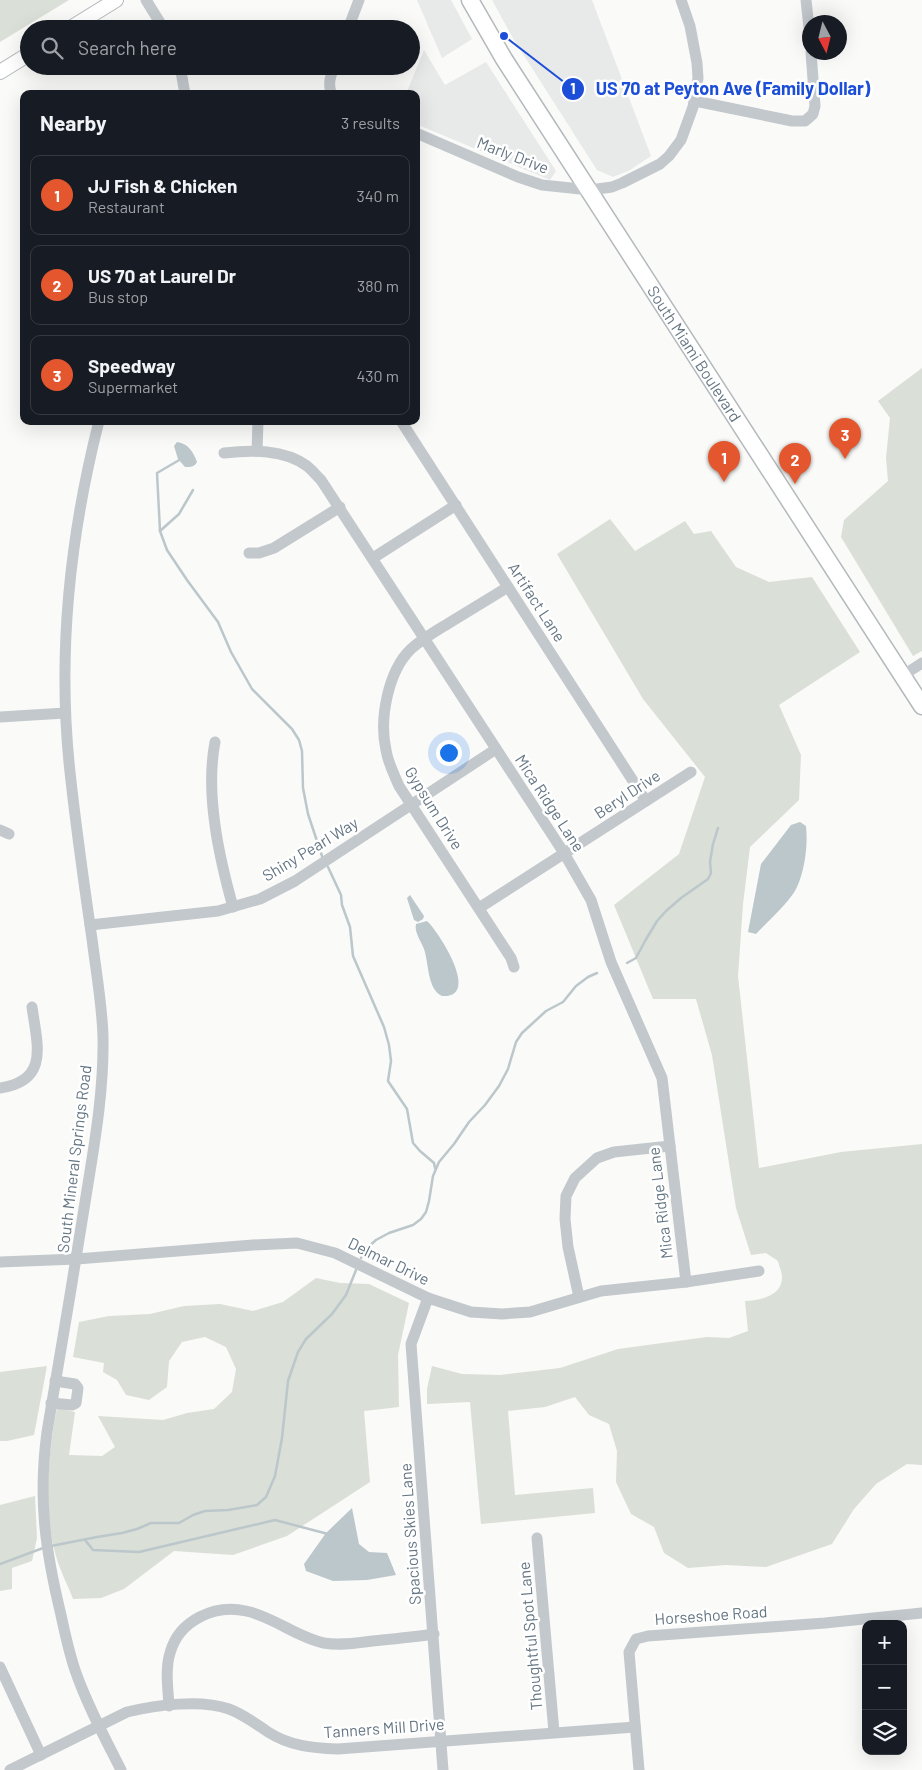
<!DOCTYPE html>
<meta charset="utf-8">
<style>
:root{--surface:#171b24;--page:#242831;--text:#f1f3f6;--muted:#9ea1a6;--line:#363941;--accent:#e4572e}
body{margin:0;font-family:Barlow,sans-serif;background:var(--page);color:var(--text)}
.controls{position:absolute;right:15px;bottom:15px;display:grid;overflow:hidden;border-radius:10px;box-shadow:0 5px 20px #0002}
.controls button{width:45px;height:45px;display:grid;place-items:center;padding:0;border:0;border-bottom:1px solid var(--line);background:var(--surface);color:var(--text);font:25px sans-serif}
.compass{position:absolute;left:802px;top:15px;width:45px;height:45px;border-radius:50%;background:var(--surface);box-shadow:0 5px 20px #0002;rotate:173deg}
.you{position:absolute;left:448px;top:752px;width:18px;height:18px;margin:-12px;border:4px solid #fff;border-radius:50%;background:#1a73e8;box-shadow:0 0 0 8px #1a73e833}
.badge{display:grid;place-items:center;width:32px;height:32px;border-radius:50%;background:var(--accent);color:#fff;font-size:16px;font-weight:700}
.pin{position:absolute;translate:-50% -41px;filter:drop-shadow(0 1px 2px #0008)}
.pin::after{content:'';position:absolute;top:26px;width:18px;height:15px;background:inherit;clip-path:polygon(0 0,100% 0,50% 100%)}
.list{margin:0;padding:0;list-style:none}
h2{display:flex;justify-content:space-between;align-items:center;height:65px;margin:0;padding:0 20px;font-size:21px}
h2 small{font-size:16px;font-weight:400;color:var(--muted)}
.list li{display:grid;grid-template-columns:32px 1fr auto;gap:15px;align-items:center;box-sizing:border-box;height:80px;margin:0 10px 10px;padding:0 10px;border:1px solid var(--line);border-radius:10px}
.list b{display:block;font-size:19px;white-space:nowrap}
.list p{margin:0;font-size:16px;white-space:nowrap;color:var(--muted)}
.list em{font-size:16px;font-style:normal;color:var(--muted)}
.icon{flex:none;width:28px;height:28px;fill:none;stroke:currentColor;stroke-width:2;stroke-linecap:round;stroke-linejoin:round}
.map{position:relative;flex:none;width:922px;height:1770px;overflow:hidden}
.search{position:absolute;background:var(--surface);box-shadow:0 5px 20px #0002;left:20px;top:20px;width:400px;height:55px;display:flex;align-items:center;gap:12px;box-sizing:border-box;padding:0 18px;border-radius:28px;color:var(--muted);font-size:19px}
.panel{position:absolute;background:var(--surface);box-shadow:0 5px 20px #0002;left:20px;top:90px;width:400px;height:335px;border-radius:10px}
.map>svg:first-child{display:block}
.built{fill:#e8e9e9}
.green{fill:#dadfd7}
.water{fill:#bbc7cb}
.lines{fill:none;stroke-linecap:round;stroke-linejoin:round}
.stream{stroke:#bbc7cb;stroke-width:2.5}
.major-casing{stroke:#b5babe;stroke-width:16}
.highway-casing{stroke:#b4b9bd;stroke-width:19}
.minor{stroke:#c3c8cc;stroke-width:11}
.major{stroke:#fff;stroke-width:14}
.highway{stroke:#fff;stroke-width:16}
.labels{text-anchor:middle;stroke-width:5;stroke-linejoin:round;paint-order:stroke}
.street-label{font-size:16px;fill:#657683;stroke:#fff}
.leader{fill:none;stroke:#1d4ed8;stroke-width:2}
.callout-dot{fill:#1d4ed8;stroke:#fff;stroke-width:2}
.mark-label{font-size:15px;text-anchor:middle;font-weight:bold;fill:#fff}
.callout-label{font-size:18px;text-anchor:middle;font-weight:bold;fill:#1d4ed8;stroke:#fff;stroke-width:5;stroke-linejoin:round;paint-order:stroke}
</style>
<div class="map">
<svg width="922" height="1770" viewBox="0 0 922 1770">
<rect width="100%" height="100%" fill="#fafaf8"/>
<g class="built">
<path d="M 417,0 L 451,0 L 472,39 L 442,58 Z"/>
<path d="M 492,0 L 592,0 L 651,156 L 630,170 L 613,177 L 597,170 L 514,40 Z"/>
<path d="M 424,50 L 445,85 L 486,62 L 556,171 L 550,180 L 416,124 L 416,94 L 406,94 Z"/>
</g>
<g class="green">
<path d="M 0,0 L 69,0 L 0,42 Z"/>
<path d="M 922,368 L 922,651 L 913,656 L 841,537 L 844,520 L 888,481 L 886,458 L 890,418 L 878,401 Z"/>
<path d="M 610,519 L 635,551 L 685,521 L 694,534 L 711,531 L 736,567 L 769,582 L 812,577 L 860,652 L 779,705 L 801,755 L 799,800 L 750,847 L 743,904 L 738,976 L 759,1168 L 841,1152 L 922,1144 L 922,1465 L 907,1464 L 876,1484 L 854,1509 L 832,1544 L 766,1567 L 726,1565 L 688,1568 L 664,1553 L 654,1527 L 631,1514 L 616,1482 L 617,1451 L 609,1424 L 589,1415 L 575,1397 L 545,1407 L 508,1411 L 515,1495 L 593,1488 L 595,1513 L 481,1524 L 470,1402 L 427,1404 L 427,1389 L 432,1366 L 462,1374 L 500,1375 L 560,1368 L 618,1349 L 707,1337 L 729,1338 L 748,1331 L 745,1301 C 759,1300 782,1297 782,1277 C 782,1272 779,1266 778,1261 L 766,1253 L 751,1255 L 736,1208 L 712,1055 L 696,999 L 653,999 L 614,905 L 679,854 L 705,777 L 643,699 L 557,554 Z"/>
<path d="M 316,1278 L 340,1283 L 369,1284 L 409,1303 L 398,1355 L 399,1407 L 364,1411 L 370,1482 L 287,1536 L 233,1555 L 174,1551 L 124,1589 L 101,1598 L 73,1599 C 68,1585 60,1571 56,1556 C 43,1511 48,1453 57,1408 L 75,1412 L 69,1455 L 102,1456 L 115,1447 L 98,1416 L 163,1420 L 187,1413 L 214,1409 L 232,1392 L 236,1369 L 226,1347 L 205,1337 L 182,1342 L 169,1361 L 167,1387 L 149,1400 L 126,1395 L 117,1380 L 103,1372 L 104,1363 L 73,1357 L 79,1322 L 109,1316 L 150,1314 L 184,1306 L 220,1304 L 253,1311 L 283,1302 Z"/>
<path d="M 47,1366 L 34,1435 L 7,1441 L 0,1441 L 0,1372 Z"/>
<path d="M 35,1496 L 37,1538 L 32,1561 L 12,1568 L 12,1589 L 0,1591 L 0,1505 Z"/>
</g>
<g class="water">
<path d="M 177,442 C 189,444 193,452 197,462 C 194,467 191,467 185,467 L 178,459 L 174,446 Z"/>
<path d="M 800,822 L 806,826 C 808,845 805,869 797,887 C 790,902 768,921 756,934 L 748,932 L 761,864 L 791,825 Z"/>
<path d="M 410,895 L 424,916 L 423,919 L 418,922 L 414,920 L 407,898 Z"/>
<path d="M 427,921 C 439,932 482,999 442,996 C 427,989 429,963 424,949 C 421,941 414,932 416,924 Z"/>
<path d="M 352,1508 L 359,1544 L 369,1552 L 387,1553 L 396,1575 L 367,1580 L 333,1581 L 306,1571 L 304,1564 L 326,1533 Z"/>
</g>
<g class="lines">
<g class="stream">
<path d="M 181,459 L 157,473 L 160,531 L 167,550 L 187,580 L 218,622 L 231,652 L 252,689 L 292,729 L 299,740 L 302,751 L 303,788 L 308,814 L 322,856"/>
<path d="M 160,531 L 179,514 L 193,490"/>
<path d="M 328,867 L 341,895 L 342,905 L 350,927 L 353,956 L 384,1027 L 389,1045 L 391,1061 L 388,1081 L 407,1109 L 413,1143 L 420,1151 L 434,1163 L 435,1168"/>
<path d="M 627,963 L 636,958 L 645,941 L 657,921 L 666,911 L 681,898 L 708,879 L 711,873 L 710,862 L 713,844 L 718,828"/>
<path d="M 361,1258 L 365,1250 L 376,1240 L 389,1233 L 413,1225 L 421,1219 L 426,1212 L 429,1201 L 433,1176 L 439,1162 L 454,1144 L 469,1122 L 485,1105 L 499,1086 L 508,1069 L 516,1042 L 522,1033 L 546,1011 L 563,1002 L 576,986 L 588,977 L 597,973"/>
<path d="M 85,1540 L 93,1550 L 139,1552 L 275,1520 L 328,1534"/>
<path d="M 51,1546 L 97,1537 L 122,1533 L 137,1529 L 151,1523 L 179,1523 L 193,1515 L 205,1511 L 228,1510 L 257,1505 L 266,1497 L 275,1476 L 282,1438 L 288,1381 L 298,1352 L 306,1339 L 332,1314 L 346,1295 L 356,1270"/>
<path d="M 0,1564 L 43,1548"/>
</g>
<defs>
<g id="major">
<path d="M 69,29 L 116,0"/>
<path d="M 0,72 L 29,54"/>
</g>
<g id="highway">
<path id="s1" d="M 470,0 L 504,59 L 922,706"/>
</g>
</defs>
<use href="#major" class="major-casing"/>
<use href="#highway" class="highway-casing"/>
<g class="minor">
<path d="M 146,0 L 164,29"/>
<path d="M 806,0 L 810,37"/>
<path d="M 348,29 L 359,0"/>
<path d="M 180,66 L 185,94"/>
<path d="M 332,94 C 327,85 331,75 334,66"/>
<path d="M 695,101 L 792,121 L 805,121 L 813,114 L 815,106 L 811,52"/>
<path d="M 416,133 L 518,177 L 542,185 L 590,190 L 612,187 L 622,183 L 660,164 L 669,156 L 681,140 L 693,107 L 698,78 L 697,63 L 690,26 L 681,0"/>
<path d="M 99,421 C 70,535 57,654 70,772 C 76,828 84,884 92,939 C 96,971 102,1004 103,1036 C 104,1086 96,1135 88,1184 C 75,1267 61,1349 47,1432 C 38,1499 45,1549 61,1615 C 65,1634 69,1652 75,1670 C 87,1705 105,1738 121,1770"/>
<path d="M 401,421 L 646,801"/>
<path d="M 257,451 L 258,421"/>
<path d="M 224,453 C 251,450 284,449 307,466 C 312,470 316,475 321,480 L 564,853 L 591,900 L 611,962 L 662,1078 L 686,1282"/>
<path d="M 249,553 L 259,553 L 274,548 L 340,507"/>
<path d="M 373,558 L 456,505"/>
<path d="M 508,587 C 488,599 469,611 449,623 C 436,631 422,639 411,649 C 388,671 379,719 386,750 C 388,763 394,774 399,786 L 511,958 L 514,967"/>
<path d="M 902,676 L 922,663"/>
<path d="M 0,717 L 65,713"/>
<path d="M 215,742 C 205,794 219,857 233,907"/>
<path d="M 0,830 L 9,834"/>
<path d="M 479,908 L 691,772"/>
<path d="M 90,925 L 218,911 L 260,899 L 295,881 L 496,749"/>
<path d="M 0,1088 C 50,1081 37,1044 32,1007"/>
<path d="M 0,1262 L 77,1259 L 253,1245 L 297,1243 L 335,1253 L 428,1298 L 471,1312 L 502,1314 L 530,1312 L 601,1291 L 686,1282 L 759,1271"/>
<path d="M 579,1297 L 568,1247 L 565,1219 L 566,1196 L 575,1178 L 597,1158 L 614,1152 L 670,1146"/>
<path d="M 428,1298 L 411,1344 L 443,1770"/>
<path d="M 51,1403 L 72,1405 L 76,1403 L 78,1388 L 75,1384 L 55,1381"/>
<path d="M 537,1538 L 554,1732"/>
<path d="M 0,1667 L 41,1755"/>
<path d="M 169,1706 C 168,1688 165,1670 170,1653 C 179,1620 215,1604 246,1611 C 274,1617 296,1637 324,1643 C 340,1646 357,1643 373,1641 C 393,1639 414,1637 434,1634"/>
<path d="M 10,1770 L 127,1712 C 156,1705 201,1699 229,1709 C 243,1714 256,1724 268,1732 C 290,1746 312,1748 338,1749 L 635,1727"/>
<path d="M 639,1770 L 629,1652 L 636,1639 L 648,1636 L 825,1623 L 922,1613"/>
</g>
<use href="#major" class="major"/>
<use href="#highway" class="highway"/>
</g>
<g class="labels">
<g class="street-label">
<text transform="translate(513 155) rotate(21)" y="6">Marly Drive</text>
<text dy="6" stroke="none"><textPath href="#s1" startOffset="419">South Miami Boulevard</textPath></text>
<text transform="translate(537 602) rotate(57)" y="6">Artifact Lane</text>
<text transform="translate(627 794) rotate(-33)" y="6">Beryl Drive</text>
<text transform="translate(550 803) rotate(57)" y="6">Mica Ridge Lane</text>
<text transform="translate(434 808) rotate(58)" y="6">Gypsum Drive</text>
<text transform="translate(310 849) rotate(-31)" y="6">Shiny Pearl Way</text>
<text transform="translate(74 1159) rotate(-83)" y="6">South Mineral Springs Road</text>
<text transform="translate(660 1203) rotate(-97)" y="6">Mica Ridge Lane</text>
<text transform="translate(389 1261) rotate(26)" y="6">Delmar Drive</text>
<text transform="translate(410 1534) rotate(-94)" y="6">Spacious Skies Lane</text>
<text transform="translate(711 1615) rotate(-4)" y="6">Horseshoe Road</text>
<text transform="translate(530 1636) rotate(-95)" y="6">Thoughtful Spot Lane</text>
<text transform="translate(384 1728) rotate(-4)" y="6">Tanners Mill Drive</text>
</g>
</g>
<path class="leader" d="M504 36L573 89"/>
<g class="callout-dot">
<circle cx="504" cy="36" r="5"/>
<circle cx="573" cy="89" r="12"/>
</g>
<g class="mark-label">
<text x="573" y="94">1</text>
</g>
<g class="callout-label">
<text x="733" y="95">US 70 at Peyton Ave (Family Dollar)</text>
</g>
</svg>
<div class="controls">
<button>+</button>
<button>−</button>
<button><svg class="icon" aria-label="layers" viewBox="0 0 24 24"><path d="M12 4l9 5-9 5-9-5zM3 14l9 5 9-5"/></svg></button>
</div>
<svg class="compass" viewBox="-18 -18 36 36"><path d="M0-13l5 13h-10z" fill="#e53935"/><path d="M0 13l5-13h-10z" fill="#9ea1a6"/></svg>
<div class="you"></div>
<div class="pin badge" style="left:724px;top:482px">1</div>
<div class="pin badge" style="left:795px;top:484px">2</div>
<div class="pin badge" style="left:845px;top:459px">3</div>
<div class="search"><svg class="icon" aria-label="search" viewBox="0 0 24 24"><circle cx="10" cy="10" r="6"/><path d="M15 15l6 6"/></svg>Search here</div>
<section class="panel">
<h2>Nearby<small>3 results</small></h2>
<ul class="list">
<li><span class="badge">1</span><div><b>JJ Fish &amp; Chicken</b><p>Restaurant</p></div><em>340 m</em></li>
<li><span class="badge">2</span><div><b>US 70 at Laurel Dr</b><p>Bus stop</p></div><em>380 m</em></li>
<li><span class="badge">3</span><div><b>Speedway</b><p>Supermarket</p></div><em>430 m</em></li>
</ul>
</section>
</div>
